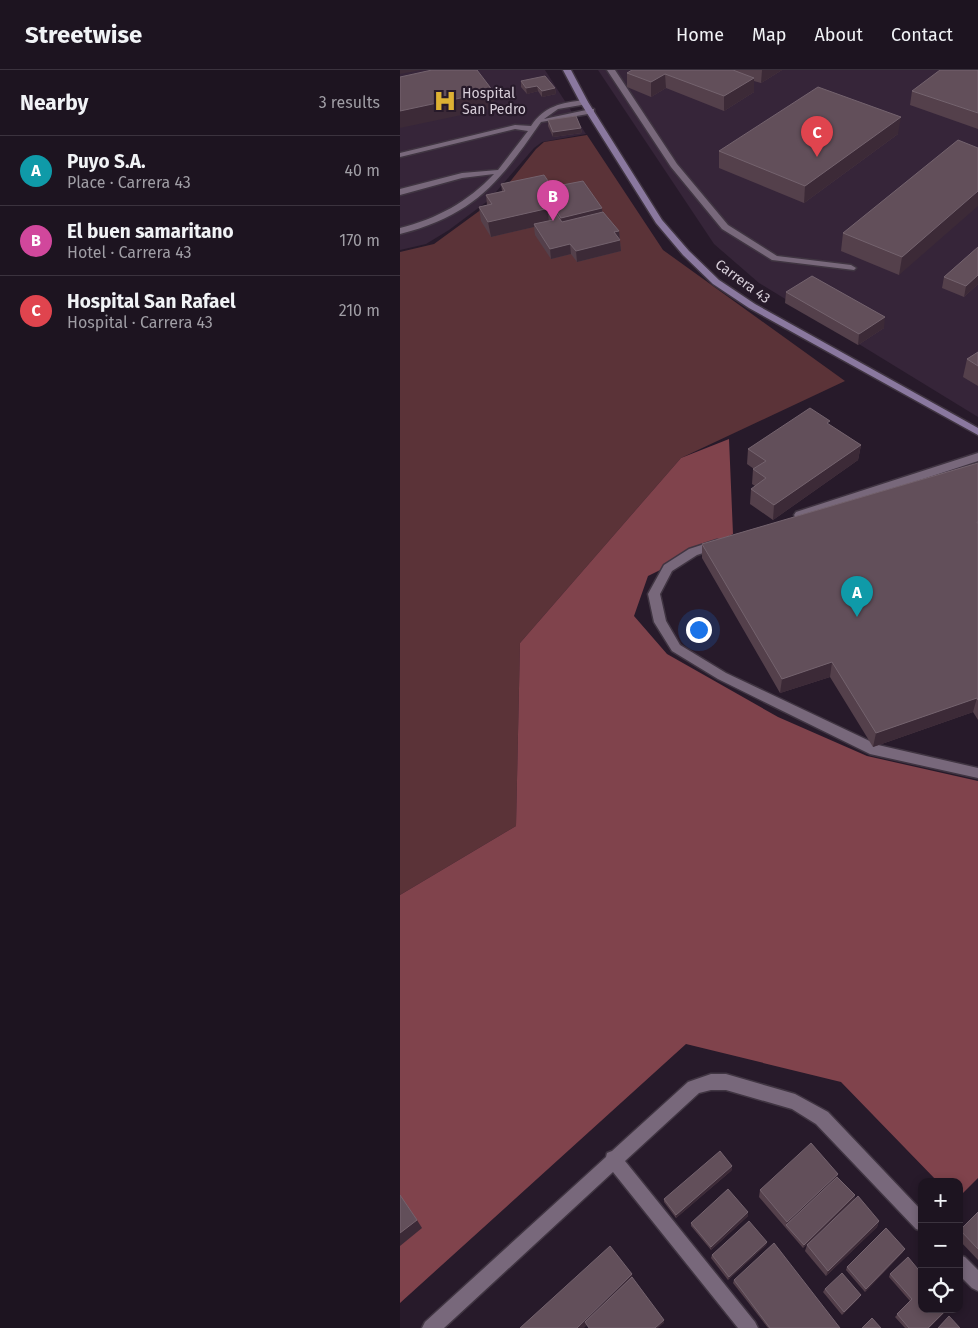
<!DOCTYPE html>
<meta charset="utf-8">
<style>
:root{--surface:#1d1420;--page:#251d29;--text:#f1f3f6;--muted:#a09ea5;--line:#3b333e;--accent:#ddb133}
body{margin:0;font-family:"Fira Sans",sans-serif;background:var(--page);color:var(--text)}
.controls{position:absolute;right:15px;bottom:15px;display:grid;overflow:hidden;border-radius:10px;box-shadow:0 2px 8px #0003}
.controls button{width:45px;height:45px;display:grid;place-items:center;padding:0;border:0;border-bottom:1px solid var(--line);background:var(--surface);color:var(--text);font:25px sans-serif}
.you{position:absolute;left:298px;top:559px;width:18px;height:18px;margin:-12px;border:4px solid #fff;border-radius:50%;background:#1a73e8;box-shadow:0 0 0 8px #1a73e833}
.badge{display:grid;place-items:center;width:32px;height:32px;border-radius:50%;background:var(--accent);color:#fff;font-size:16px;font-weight:700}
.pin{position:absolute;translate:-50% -41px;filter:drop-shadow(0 1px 2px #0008)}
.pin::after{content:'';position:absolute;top:26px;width:18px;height:15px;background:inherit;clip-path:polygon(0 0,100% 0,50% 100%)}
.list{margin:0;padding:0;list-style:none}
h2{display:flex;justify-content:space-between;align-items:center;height:65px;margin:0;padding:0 20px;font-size:21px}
h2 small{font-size:16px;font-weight:400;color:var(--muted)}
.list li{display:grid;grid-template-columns:32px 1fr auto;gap:15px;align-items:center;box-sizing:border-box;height:70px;padding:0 20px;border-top:1px solid var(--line)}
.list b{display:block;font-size:19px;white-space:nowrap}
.list p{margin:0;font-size:16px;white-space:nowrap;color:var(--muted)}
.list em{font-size:16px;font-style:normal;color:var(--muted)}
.icon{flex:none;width:28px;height:28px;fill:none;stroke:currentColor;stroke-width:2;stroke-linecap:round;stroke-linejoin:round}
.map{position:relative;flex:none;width:578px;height:1258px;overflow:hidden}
header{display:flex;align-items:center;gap:30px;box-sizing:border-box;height:70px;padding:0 25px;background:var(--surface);border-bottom:1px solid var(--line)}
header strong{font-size:24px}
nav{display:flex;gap:28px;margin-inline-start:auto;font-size:18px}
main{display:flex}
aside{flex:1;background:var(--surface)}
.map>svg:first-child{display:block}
.built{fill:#362539}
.green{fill:#5b3338}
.forest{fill:#80434c}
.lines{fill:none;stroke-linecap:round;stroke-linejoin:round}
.lane-casing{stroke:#403542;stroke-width:3}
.street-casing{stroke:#403542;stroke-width:3}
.secondary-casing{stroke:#403542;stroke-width:3}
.lane{fill:#78687b;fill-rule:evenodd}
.street{fill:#78687b;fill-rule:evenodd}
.secondary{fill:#8a789f;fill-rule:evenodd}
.wall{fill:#54404b}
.shaded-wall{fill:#3c2a37}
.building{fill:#624f5a;stroke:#74636e}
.labels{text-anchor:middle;stroke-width:4.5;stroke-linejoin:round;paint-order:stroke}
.far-poi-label{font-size:14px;fill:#d7ced9;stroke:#271a2a;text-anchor:start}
.far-street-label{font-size:14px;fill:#d7ced9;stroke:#271a2a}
</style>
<header>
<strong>Streetwise</strong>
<nav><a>Home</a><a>Map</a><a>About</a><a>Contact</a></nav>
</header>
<main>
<aside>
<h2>Nearby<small>3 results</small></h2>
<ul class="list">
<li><span class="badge" style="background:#0f9aa8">A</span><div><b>Puyo S.A.</b><p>Place · Carrera 43</p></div><em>40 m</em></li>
<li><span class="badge" style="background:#d1479c">B</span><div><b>El buen samaritano</b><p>Hotel · Carrera 43</p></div><em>170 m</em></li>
<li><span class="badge" style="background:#e0444e">C</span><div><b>Hospital San Rafael</b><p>Hospital · Carrera 43</p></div><em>210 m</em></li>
</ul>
</aside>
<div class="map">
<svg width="578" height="1258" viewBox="0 0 578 1258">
<rect width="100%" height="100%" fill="#271a2a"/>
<g class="built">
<path d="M 0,0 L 145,0 L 186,64 L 142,72 L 134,78 L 89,130 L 49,160 L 26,174 L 0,180 Z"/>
<path d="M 198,0 L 578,0 L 578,347 L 359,213 L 314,174 Z"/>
</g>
<path class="green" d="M 187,65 L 263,180 L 445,311 L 281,388 L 120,573 L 116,756 L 0,825 L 0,182 L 34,174 L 97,128 L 136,79 L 144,72 Z"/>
<path class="forest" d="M 329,369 L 333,464 L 248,506 L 234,546 L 267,584 L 378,647 L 467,686 L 578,711 L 578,1108 L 559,1127 L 559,1112 L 538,1112 L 441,1012 L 286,974 L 0,1233 L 0,825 L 116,756 L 120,573 L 281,388 Z"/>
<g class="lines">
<defs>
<g id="lane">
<path d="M 207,0 L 215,0 L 277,94 L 328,155 L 377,186 L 451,195 L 456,198 L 454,200 L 372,190 L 322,159 L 271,97 Z"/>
<path d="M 184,30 L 188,32 L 187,34 L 158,39 L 144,49 L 191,39 L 194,39 L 194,43 L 141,52 C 100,111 75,145 0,164 L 0,158 C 36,149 68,132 94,104 L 62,108 L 0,125 L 0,119 L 62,103 L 98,100 L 128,61 L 115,59 L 0,87 L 0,83 L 115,55 L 131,56 C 144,36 161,33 184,30 Z"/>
<path d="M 578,383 L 578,391 L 404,448 L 396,448 L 394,445 L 396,442 Z"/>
<path d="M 317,470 L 321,471 L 323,474 L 321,477 L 297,485 L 272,501 L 260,524 L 266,551 L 280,575 L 326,603 L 478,675 L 578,698 L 578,708 L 470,684 L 318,609 L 272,581 L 254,552 L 248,524 L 264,495 L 289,479 Z"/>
</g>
<g id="street">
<path d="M 311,1004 L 326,1004 L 395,1024 L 428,1042 L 522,1141 L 522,1161 L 516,1159 L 416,1054 L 392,1039 L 326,1020 L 311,1020 L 299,1023 L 225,1091 L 355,1252 L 358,1258 L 338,1258 L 213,1102 L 44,1258 L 22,1258 L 25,1252 L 206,1087 L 207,1083 L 212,1081 L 288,1012 Z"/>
<path d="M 559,1185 L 565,1187 L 578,1200 L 578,1221 L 572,1218 L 559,1205 Z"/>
</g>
<path id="secondary" d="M 163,0 L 171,0 L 188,32 L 262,150 L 289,181 L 319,210 L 355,234 L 578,358 L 578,365 L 349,238 L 313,214 L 283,185 L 256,153 L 180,32 Z"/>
</defs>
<use href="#lane" class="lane-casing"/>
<use href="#street" class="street-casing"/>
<use href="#secondary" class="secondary-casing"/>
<use href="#lane" class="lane"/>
<use href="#street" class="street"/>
<use href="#secondary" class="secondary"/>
</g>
<g class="wall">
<path d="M 232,0 L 382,0 L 361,13 L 354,11 L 354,22 L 324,41 L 266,18 L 251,27 L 227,17 L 227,3 Z"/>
<path d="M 578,0 L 578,59 L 510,35 L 512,21 Z"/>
<path d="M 121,11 L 155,18 L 156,24 L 142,27 L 138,21 L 127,24 L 121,17 Z"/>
<path d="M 148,50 L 181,58 L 182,63 L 153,67 L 148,56 Z"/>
<path d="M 498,64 L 404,133 L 319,98 L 319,81 Z"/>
<path d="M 578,78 L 499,205 L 441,181 L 443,163 Z"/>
<path d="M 101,114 L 152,117 L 203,142 L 219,161 L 221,181 L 177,192 L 171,184 L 151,189 L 135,165 L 134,157 L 91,167 L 81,151 L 79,137 L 87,135 L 86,125 L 102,121 Z"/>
<path d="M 578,177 L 578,214 L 564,227 L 542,218 L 544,207 Z"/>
<path d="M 386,222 L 484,258 L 458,275 L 385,233 Z"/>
<path d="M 578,282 L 578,316 L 563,307 L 567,289 Z"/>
<path d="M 430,355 L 461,375 L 458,390 L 373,450 L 350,434 L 351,419 L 355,416 L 352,414 L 353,399 L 354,399 L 347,394 L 348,379 Z"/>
<path d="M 578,393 L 578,650 L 573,642 L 473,677 L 430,607 L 380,623 L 302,488 L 302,474 Z"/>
<path d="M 332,1100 L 276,1148 L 264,1132 L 264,1129 Z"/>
<path d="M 438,1104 L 437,1107 L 455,1125 L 454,1129 L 403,1178 L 359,1127 L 360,1120 Z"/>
<path d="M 578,1142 L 578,1190 L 559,1170 L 559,1161 Z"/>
<path d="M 348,1146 L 311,1180 L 291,1156 L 291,1153 Z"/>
<path d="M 479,1151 L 477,1157 L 426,1206 L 405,1181 L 407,1175 Z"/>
<path d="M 367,1172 L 366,1175 L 328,1210 L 311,1188 L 312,1185 Z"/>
<path d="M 503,1182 L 465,1222 L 446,1200 L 447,1197 Z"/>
<path d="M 490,1204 L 548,1239 L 529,1258 L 505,1258 L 495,1247 L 510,1231 L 489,1207 Z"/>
<path d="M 334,1210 L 440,1258 L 368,1258 L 333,1213 Z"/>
<path d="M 425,1219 L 459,1228 L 442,1245 L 423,1222 Z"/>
</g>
<g class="shaded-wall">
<path d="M 0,0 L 21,0 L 0,4 Z"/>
<path d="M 362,0 L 382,0 L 361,13 Z"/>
<path d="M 265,4 L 266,18 L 251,27 L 251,12 Z"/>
<path d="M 354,8 L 354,22 L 324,41 L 324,26 Z"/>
<path d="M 137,16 L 138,21 L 127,24 L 126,18 Z"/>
<path d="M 155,18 L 156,24 L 142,27 L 142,21 Z"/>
<path d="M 93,21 L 95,38 L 0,58 L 0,41 Z"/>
<path d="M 501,47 L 498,64 L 404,133 L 405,116 Z"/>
<path d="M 181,58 L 182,63 L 153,67 L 153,62 Z"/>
<path d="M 578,121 L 578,136 L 499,205 L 502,187 Z"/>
<path d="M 154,137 L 156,152 L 153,150 L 148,142 L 149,153 L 134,154 L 134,157 L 91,167 L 88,152 Z"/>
<path d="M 202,138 L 203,153 L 162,162 L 161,148 Z"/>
<path d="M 219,161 L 221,181 L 177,192 L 176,181 L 214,162 Z"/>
<path d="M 170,174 L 171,184 L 151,189 L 150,179 Z"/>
<path d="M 578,205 L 578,214 L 564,227 L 566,216 Z"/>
<path d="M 485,247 L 484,258 L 458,275 L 459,264 Z"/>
<path d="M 461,375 L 458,390 L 373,450 L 374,435 Z"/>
<path d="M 432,592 L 430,607 L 380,623 L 382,609 Z"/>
<path d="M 577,628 L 573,642 L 473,677 L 476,663 Z"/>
<path d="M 332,1096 L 332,1100 L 276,1148 L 276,1145 Z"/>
<path d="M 438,1104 L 436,1110 L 386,1155 L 385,1158 L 387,1152 Z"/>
<path d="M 455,1125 L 454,1129 L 403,1178 L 404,1175 Z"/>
<path d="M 348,1142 L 348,1146 L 311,1180 L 311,1177 Z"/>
<path d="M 17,1150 L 22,1158 L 0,1176 L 0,1163 Z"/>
<path d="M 479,1151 L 477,1157 L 426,1206 L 428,1201 Z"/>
<path d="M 367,1172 L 366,1175 L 328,1210 L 329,1207 Z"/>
<path d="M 505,1179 L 503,1182 L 465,1222 L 466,1219 Z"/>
<path d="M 232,1204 L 233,1210 L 184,1258 L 177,1258 Z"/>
<path d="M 461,1225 L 459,1228 L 442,1245 L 444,1242 Z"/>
<path d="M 264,1250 L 264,1253 L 258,1258 L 255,1258 Z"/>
</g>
<g class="building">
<path d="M 32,0 L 77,0 L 93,21 L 0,41 L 0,7 Z"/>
<path d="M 232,0 L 333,0 L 354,8 L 324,26 L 265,4 L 251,12 L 227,3 Z"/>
<path d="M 540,0 L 578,0 L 578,43 L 512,21 Z"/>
<path d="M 145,6 L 155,18 L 142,21 L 137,16 L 126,18 L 121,11 Z"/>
<path d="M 418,17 L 501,47 L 405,116 L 319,81 Z"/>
<path d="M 176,46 L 181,58 L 153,62 L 148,50 Z"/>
<path d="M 558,70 L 578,78 L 578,121 L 502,187 L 443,163 Z"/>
<path d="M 144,105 L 152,117 L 183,111 L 202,138 L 161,148 L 154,137 L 88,152 L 79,137 L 92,134 L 86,125 L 105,121 L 101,114 Z"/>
<path d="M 154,141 L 162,152 L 203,142 L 219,161 L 214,162 L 220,170 L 176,181 L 170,174 L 150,179 L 134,154 L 153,150 L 148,142 Z"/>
<path d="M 578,177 L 578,205 L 566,216 L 544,207 Z"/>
<path d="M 412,206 L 485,247 L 459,264 L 386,222 Z"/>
<path d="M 578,282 L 578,296 L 567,289 Z"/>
<path d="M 410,338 L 430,351 L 427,353 L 461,375 L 374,435 L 351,419 L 366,408 L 353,399 L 366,391 L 348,379 Z"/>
<path d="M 578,393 L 578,452 L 577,452 L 578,454 L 578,630 L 577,628 L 476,663 L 432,592 L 382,609 L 302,474 Z"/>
<path d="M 411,1073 L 438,1104 L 387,1152 L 360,1120 Z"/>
<path d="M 320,1081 L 332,1096 L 276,1145 L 264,1129 Z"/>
<path d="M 437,1107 L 455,1125 L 404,1175 L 386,1155 Z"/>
<path d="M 328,1119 L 348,1142 L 311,1177 L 291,1153 Z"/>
<path d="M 0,1125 L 17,1150 L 0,1163 Z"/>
<path d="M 458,1126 L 479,1151 L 428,1201 L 407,1175 Z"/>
<path d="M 578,1142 L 578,1179 L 560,1160 Z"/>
<path d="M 349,1151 L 367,1172 L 329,1207 L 312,1185 Z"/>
<path d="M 486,1158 L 505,1179 L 466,1219 L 447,1197 Z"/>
<path d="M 374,1173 L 440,1258 L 370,1258 L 334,1210 Z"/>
<path d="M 210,1176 L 232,1204 L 177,1258 L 120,1258 Z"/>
<path d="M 508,1187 L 522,1204 L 522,1239 L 547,1239 L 528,1258 L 509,1258 L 497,1244 L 512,1229 L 490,1204 Z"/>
<path d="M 442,1203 L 461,1225 L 444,1242 L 425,1219 Z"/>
<path d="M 232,1207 L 264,1250 L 255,1258 L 189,1258 L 185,1252 Z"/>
<path d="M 549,1246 L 560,1258 L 538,1258 Z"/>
<path d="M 472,1248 L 481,1258 L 462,1258 Z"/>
</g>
<defs>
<symbol id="hospital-bare" viewBox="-9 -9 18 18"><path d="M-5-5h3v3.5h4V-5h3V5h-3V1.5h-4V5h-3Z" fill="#ddb133" stroke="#271a2a" stroke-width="2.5" paint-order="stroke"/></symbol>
</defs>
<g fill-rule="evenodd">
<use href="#hospital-bare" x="29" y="15" width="32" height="32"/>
</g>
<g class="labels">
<g class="far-poi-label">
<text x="62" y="28">Hospital<tspan x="62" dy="16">San Pedro</tspan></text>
</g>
<g class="far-street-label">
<text transform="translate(343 211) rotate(36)" y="5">Carrera 43</text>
</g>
</g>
</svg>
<div class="controls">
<button>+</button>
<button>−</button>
<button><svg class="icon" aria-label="locate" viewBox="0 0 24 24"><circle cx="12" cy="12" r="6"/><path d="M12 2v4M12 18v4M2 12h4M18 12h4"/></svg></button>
</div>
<div class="you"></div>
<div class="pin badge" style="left:457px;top:547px;background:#0f9aa8">A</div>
<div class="pin badge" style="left:153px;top:151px;background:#d1479c">B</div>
<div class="pin badge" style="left:417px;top:87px;background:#e0444e">C</div>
</div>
</main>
